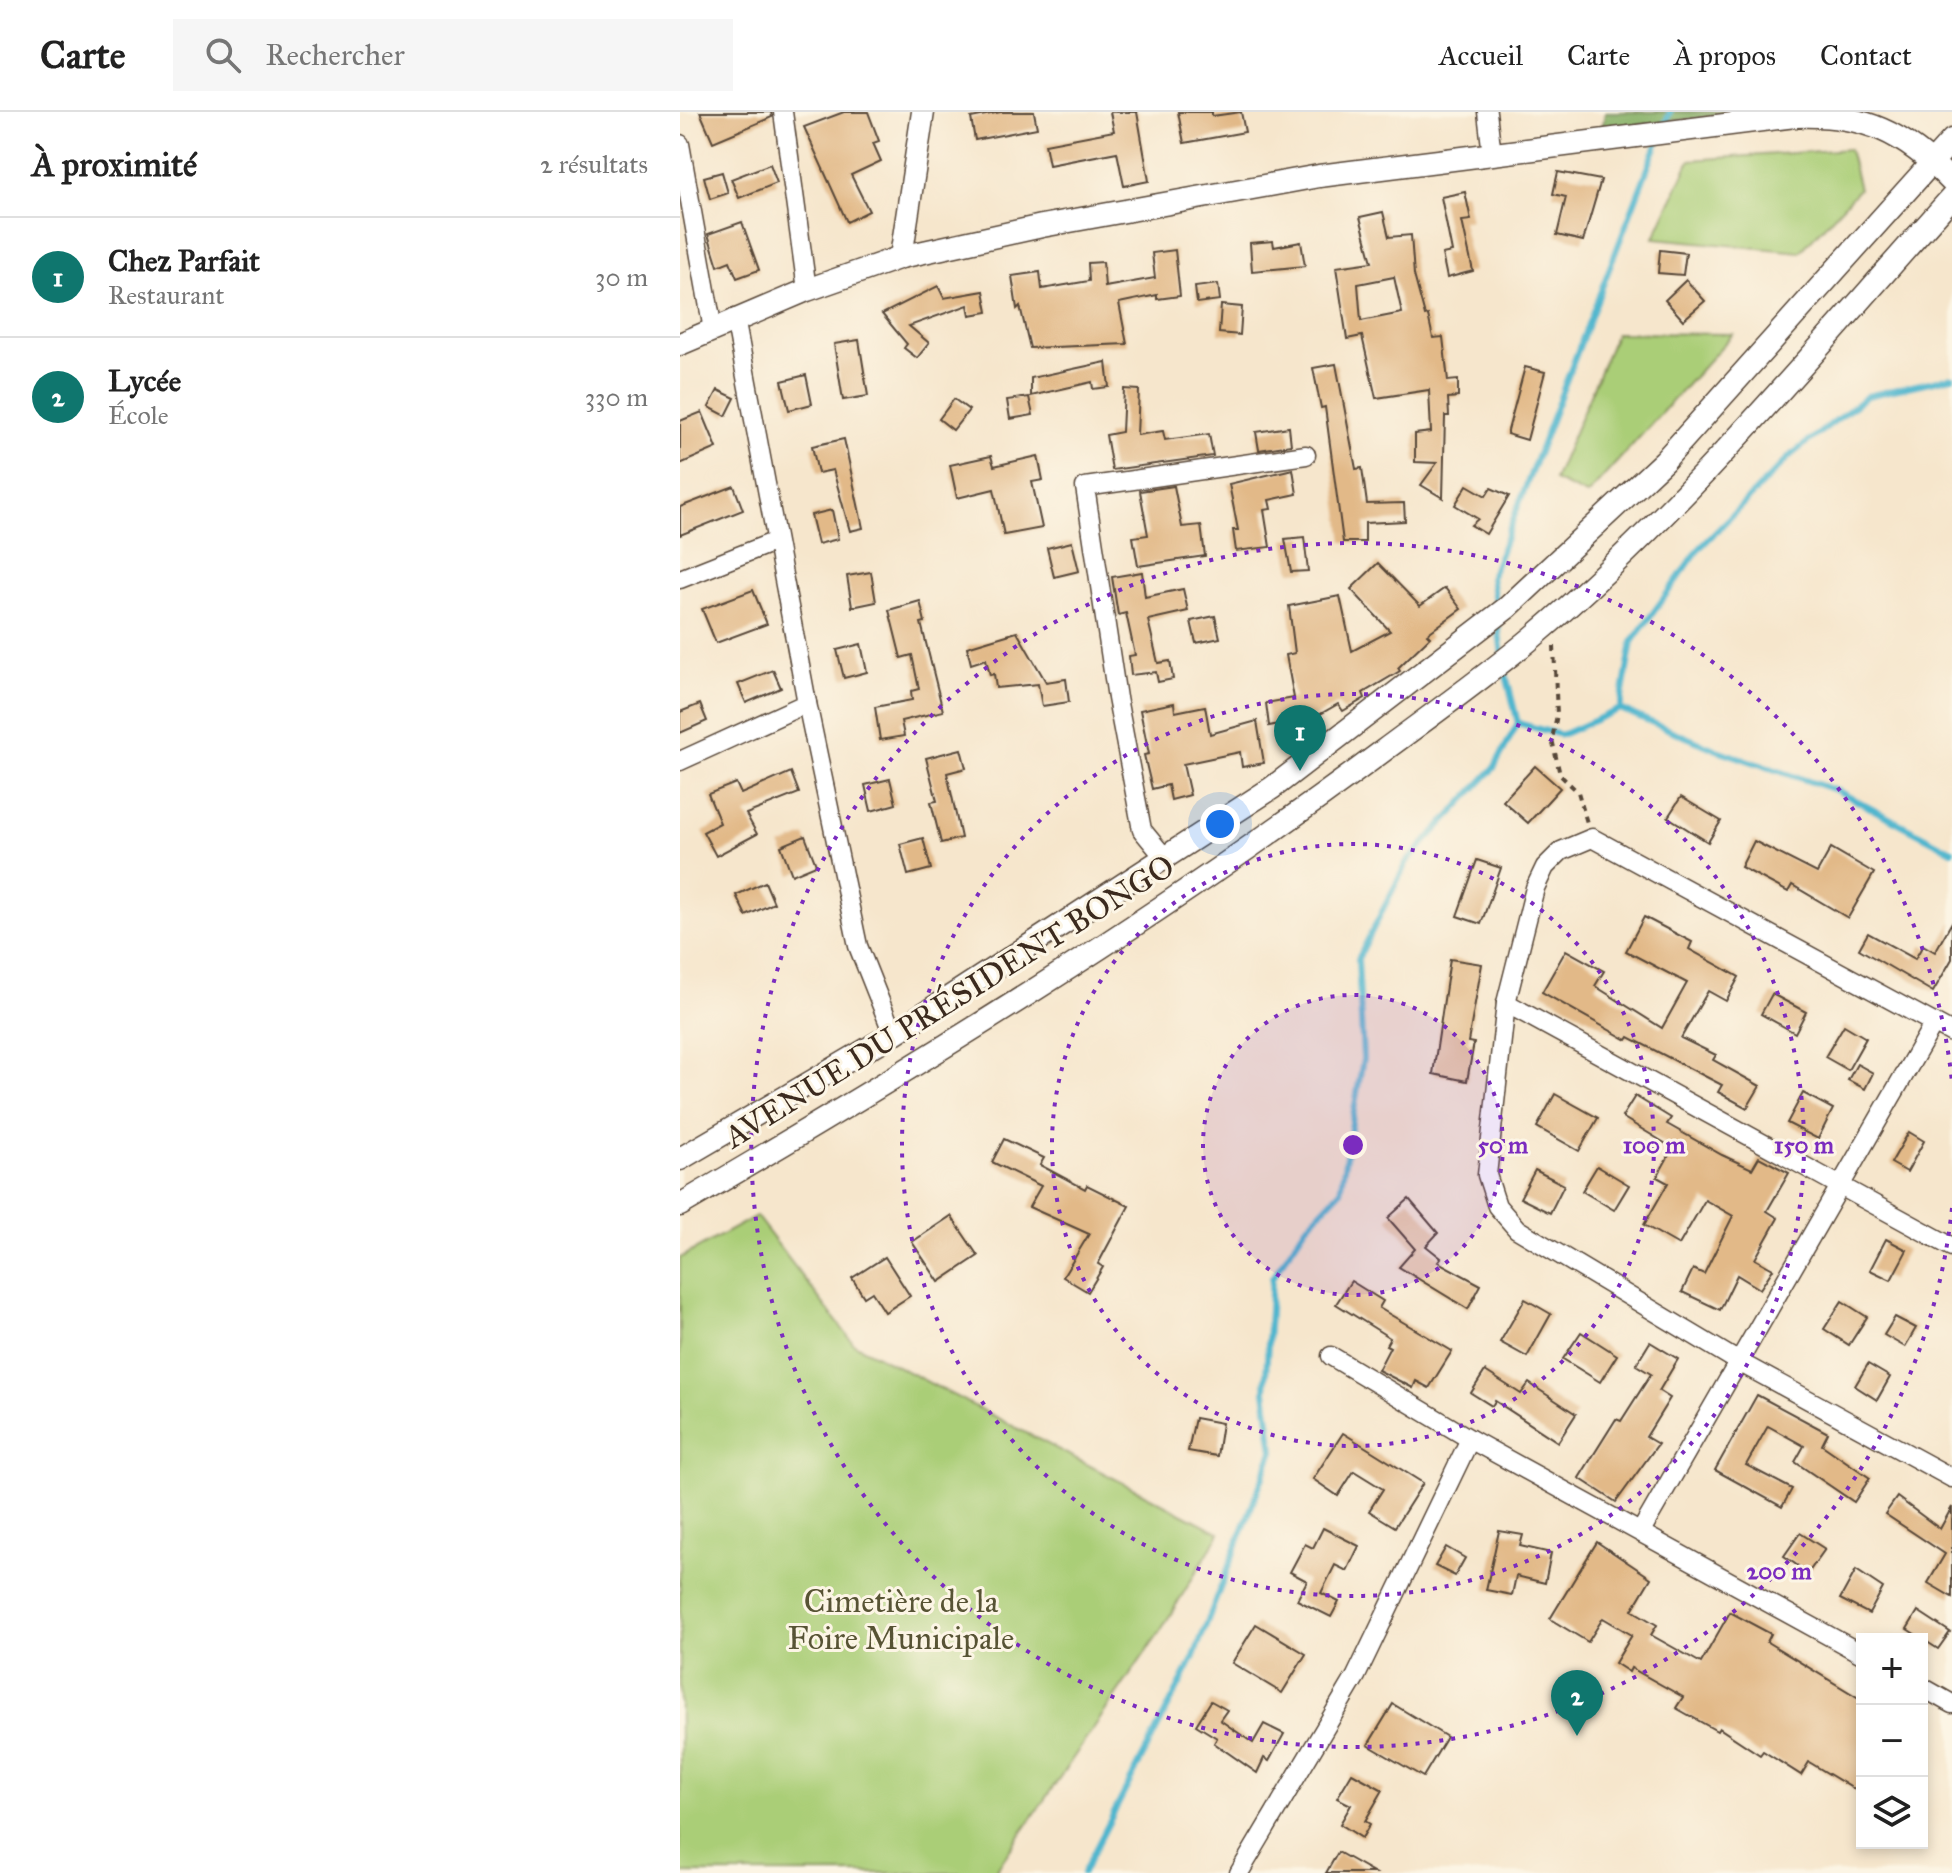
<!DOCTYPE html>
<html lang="fr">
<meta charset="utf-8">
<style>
:root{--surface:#fff;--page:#f6f6f6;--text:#222;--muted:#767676;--line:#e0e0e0;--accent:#0f766e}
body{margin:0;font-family:"IM FELL Great Primer",serif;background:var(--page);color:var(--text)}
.controls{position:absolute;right:24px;bottom:24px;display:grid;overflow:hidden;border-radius:0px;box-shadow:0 4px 12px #0003}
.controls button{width:72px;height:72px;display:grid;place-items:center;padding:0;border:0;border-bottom:2px solid var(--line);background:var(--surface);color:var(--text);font:40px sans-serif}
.you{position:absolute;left:540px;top:712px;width:28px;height:28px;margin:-20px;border:6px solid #fff;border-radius:50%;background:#1a73e8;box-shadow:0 0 0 12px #1a73e833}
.badge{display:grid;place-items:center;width:52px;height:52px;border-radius:50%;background:var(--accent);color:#fff;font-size:26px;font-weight:700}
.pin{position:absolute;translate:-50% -66px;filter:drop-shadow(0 2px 4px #0008)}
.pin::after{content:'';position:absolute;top:42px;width:28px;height:24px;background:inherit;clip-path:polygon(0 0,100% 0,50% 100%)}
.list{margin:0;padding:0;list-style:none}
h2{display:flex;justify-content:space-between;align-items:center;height:104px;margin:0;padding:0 32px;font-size:34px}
h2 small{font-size:26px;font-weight:400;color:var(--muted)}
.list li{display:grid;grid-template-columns:52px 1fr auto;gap:24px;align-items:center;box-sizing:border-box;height:120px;padding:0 32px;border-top:2px solid var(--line)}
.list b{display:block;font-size:30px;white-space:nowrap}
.list p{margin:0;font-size:26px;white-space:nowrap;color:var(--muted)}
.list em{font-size:26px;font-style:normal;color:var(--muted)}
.icon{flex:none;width:44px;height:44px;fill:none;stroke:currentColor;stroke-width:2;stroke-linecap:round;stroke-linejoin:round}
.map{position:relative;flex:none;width:1272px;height:1761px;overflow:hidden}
header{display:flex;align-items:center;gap:48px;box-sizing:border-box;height:112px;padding:0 40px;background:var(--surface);border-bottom:2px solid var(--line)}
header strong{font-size:38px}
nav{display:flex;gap:44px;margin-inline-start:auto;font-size:28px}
.search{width:560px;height:72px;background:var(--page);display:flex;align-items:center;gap:20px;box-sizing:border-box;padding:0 28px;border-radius:0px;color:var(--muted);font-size:30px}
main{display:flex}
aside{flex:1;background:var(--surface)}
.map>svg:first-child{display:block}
.green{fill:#aace77;stroke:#727c4a;stroke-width:2}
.forest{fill:#87b168;stroke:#616e43;stroke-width:2}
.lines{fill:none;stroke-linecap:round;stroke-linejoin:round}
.stream{stroke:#4fb6ce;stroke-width:6}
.building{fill:#e2b988;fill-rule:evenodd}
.minor-casing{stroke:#574638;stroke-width:21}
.tertiary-casing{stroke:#574638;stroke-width:25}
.path{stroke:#574638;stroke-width:4;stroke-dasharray:6 6;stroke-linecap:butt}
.minor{stroke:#fff;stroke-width:18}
.tertiary{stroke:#fff;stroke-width:22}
.ring{fill:none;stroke:#7b2cbf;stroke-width:4;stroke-dasharray:4 8}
.labels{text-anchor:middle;stroke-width:6;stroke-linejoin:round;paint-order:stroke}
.street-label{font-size:32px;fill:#3b2a1e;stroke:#fcf5e5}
.park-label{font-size:32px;fill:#575334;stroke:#fcf5e5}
.centre{fill:#7b2cbf;stroke:#fcf5e5;stroke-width:4}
.ring-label{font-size:24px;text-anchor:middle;font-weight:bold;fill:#7b2cbf;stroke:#fcf5e5;stroke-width:6;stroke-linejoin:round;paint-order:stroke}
</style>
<header>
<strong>Carte</strong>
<div class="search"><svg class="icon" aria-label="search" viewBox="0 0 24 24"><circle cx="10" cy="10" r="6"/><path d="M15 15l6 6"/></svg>Rechercher</div>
<nav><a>Accueil</a><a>Carte</a><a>À propos</a><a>Contact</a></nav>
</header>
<main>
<aside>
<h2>À proximité<small>2 résultats</small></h2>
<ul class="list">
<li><span class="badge">1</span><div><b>Chez Parfait</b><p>Restaurant</p></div><em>30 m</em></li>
<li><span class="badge">2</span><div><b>Lycée</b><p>École</p></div><em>330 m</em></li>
</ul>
</aside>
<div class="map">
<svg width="1272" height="1761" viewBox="0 0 1272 1761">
<rect width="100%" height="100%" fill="#fcf5e5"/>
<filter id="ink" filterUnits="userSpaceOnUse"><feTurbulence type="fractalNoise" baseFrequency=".0125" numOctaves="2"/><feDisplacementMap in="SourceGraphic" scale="16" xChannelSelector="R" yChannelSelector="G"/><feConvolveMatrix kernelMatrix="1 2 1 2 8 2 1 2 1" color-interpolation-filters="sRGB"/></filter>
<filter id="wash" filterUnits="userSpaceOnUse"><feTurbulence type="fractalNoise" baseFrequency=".006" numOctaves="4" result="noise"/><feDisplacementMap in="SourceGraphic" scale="32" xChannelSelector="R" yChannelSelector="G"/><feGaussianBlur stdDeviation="1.8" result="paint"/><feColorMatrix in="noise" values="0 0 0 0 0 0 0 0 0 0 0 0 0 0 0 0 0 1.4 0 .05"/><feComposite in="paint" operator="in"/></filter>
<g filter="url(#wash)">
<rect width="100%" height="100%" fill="#f6e6cc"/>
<g class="green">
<path d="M 1169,37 L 1179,77 L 1120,140 L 974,126 L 1010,48 Z"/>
<path d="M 936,221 L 1053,222 L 907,383 L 874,368 Z"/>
<path d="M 76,1104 L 174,1232 L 540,1421 L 481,1518 L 314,1761 L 0,1761 L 0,1146 Z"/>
</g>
<path class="forest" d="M 925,0 L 1068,0 L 922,17 Z"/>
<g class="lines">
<g class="stream">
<path d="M 983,16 L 990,0"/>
<path d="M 816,496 L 811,465 L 979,27"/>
<path d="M 818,511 L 822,544"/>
<path d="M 940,597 L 952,530 L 1019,437 L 1111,343 L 1187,284 L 1272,265"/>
<path d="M 838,611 L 881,623 L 940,597 L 1037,638 L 1158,679 L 1272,739"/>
<path d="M 403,1761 L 513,1547 L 593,1339 L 585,1279 L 592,1166 L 626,1115 L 660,1079 L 683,947 L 678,847 L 727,750 L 814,656 L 838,611 L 824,555"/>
</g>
</g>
<g id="blocks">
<g class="building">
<path d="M 20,0 L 91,0 L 92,5 L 33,30 Z"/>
<path d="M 164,0 L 188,0 L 199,29 L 193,31 L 201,49 L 171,63 L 189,99 L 167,110 L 124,15 Z"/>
<path d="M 321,0 L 354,0 L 357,16 L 295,28 L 291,6 Z"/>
<path d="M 430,0 L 457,0 L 469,69 L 444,74 L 437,40 L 369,53 L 365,32 L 434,19 Z"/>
<path d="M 498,0 L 532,0 L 532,4 L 561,0 L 565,20 L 504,31 Z"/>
<path d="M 90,52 L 97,71 L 59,86 L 51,67 Z"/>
<path d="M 42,60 L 48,81 L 30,87 L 24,65 Z"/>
<path d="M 878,60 L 921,68 L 903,129 L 877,123 L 886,85 L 873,82 Z"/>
<path d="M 785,80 L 791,108 L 782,109 L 793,159 L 767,166 L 762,142 L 772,140 L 761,85 Z"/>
<path d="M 703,100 L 709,125 L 731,123 L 734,163 L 745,204 L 748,203 L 753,226 L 763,225 L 768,269 L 778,268 L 778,285 L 768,286 L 769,304 L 765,304 L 763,386 L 741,373 L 757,351 L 735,350 L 735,322 L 751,320 L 749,278 L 696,286 L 682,224 L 667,227 L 656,155 L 692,150 L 680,105 ZM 714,165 L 722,201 L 681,209 L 678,172 Z"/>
<path d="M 62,110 L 79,158 L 57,166 L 50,149 L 38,154 L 28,122 Z"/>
<path d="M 593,129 L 594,135 L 621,130 L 625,154 L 572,159 L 570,131 Z"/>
<path d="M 495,138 L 500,184 L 477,187 L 477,183 L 439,191 L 447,232 L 350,236 L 340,194 L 337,197 L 332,164 L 360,160 L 362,177 L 409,169 L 408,151 L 423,150 L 425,175 L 475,166 L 472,141 Z"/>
<path d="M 980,138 L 1006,141 L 1003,163 L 978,161 Z"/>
<path d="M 1006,168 L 1025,189 L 1003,208 L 985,188 Z"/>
<path d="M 538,172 L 540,188 L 517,191 L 515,175 Z"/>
<path d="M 258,174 L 264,186 L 304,179 L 308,200 L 290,203 L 288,193 L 229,214 L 249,231 L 237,246 L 224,236 L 227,232 L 202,202 Z"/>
<path d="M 541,193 L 562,195 L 560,223 L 539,221 Z"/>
<path d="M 179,228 L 188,284 L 163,288 L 154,232 Z"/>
<path d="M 426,250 L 429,275 L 413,277 L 412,270 L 351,284 L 351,266 Z"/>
<path d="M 656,252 L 676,357 L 682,356 L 687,392 L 724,391 L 725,409 L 685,411 L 685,430 L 663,430 L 645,295 L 641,296 L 633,256 Z"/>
<path d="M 845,255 L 865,260 L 847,328 L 827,322 Z"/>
<path d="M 126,263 L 132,292 L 109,298 L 102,269 Z"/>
<path d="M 444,277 L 459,278 L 457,323 L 483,319 L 485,328 L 529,322 L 533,344 L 432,358 L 426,323 L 442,320 Z"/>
<path d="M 38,278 L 55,286 L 46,304 L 29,295 Z"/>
<path d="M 349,285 L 353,303 L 330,307 L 327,288 Z"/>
<path d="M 274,287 L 289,298 L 273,318 L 259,307 Z"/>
<path d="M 22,300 L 37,336 L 0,352 L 0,309 Z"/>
<path d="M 609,315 L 611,333 L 579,338 L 576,320 Z"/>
<path d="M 164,327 L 183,416 L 170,419 L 153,358 L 138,361 L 132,334 Z"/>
<path d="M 311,344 L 314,354 L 358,344 L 363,368 L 352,370 L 362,416 L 324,423 L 314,377 L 277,386 L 270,353 Z"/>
<path d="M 613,357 L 617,382 L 589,388 L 591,397 L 584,398 L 590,435 L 556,439 L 553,418 L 558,418 L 549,372 Z"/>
<path d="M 787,373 L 806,384 L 811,376 L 829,384 L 806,422 L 791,413 L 798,407 L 775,393 Z"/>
<path d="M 54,374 L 63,398 L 0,423 L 0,395 Z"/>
<path d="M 494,374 L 502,415 L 521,413 L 525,444 L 458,454 L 453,425 L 468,423 L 460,379 Z"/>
<path d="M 152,398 L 158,427 L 138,432 L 131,403 Z"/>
<path d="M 624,425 L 628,459 L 611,460 L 605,427 Z"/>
<path d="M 392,430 L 399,459 L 374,465 L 367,436 Z"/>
<path d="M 698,451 L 740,494 L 765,476 L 781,497 L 747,522 L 750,525 L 718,556 L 720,559 L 683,581 L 685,586 L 663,599 L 658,592 L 635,605 L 589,614 L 586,591 L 614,586 L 606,543 L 615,541 L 609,494 L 660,484 L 672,539 L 710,519 L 671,477 Z"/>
<path d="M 191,460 L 196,490 L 172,495 L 167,464 Z"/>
<path d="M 462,460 L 465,485 L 503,477 L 508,499 L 468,508 L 478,551 L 490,549 L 493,567 L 478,570 L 476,560 L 451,563 L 449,544 L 455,543 L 446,501 L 438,503 L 432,465 Z"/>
<path d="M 73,478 L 87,512 L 36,531 L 22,497 Z"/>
<path d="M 240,489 L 245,510 L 241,511 L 263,599 L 221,609 L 224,624 L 200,628 L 195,595 L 232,588 L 231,579 L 239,577 L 232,543 L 221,546 L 209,498 Z"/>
<path d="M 535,504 L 540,526 L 516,531 L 511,509 Z"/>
<path d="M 337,520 L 366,570 L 386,567 L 389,590 L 362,594 L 358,572 L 316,576 L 314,562 L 310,563 L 306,547 L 291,552 L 287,535 Z"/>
<path d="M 181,532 L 187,560 L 164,566 L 157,538 Z"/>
<path d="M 93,558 L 101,576 L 66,591 L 58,572 Z"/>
<path d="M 494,591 L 495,600 L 525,594 L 530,622 L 577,609 L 584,651 L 562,655 L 560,640 L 503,652 L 510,683 L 491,688 L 488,673 L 472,677 L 464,643 L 469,642 L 460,598 Z"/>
<path d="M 20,592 L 27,609 L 0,621 L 0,600 Z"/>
<path d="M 281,637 L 286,656 L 267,661 L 281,726 L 261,731 L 251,690 L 257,689 L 246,646 Z"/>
<path d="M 855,654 L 880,676 L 848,711 L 823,689 Z"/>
<path d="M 111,660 L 119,681 L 66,702 L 77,722 L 36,744 L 23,720 L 40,711 L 28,682 L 56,671 L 61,682 Z"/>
<path d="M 210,667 L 216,692 L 191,699 L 185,673 Z"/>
<path d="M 1001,685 L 1041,709 L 1028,730 L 988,705 Z"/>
<path d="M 125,724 L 136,753 L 112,763 L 101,734 Z"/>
<path d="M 243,726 L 251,757 L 228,763 L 220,732 Z"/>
<path d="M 1074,729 L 1137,761 L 1151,736 L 1194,761 L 1168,806 L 1112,773 L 1108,780 L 1061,755 Z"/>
<path d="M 797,748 L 821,756 L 801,812 L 777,804 Z"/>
<path d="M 85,770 L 94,791 L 66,804 L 56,783 Z"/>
<path d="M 964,805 L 1012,830 L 1009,837 L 1059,865 L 1046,889 L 1028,879 L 1001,926 L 1036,943 L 1033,948 L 1080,974 L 1067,996 L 1038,980 L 1042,973 L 949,925 L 947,928 L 862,880 L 886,838 L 924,859 L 915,874 L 982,916 L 1007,871 L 946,839 Z"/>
<path d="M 1272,810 L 1272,847 L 1253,880 L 1179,837 L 1188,821 L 1235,847 L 1243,833 L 1255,840 Z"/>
<path d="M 770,847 L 802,852 L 788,930 L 794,931 L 787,969 L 753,962 Z"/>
<path d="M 1092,882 L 1126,900 L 1115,921 L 1081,902 Z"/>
<path d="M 1164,913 L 1186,926 L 1168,958 L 1145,945 Z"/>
<path d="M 1177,952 L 1193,961 L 1185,977 L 1168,968 Z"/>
<path d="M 1123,981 L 1153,997 L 1138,1027 L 1107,1011 Z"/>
<path d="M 875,982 L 918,1006 L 899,1039 L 857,1015 Z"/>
<path d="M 955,984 L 991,1006 L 987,1012 L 1042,1043 L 1072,1057 L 1079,1045 L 1109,1061 L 1087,1099 L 1098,1106 L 1075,1147 L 1093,1157 L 1080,1177 L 1057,1163 L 1040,1198 L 1002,1180 L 1013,1157 L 1024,1162 L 1053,1104 L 1025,1088 L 999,1133 L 964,1113 L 988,1071 L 977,1065 L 993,1036 L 942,1005 Z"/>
<path d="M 1229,1020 L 1244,1029 L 1227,1060 L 1211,1051 Z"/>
<path d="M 324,1027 L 364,1046 L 360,1053 L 405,1077 L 407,1073 L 449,1094 L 418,1152 L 423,1155 L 408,1180 L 383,1165 L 409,1122 L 349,1095 L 361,1074 L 312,1050 Z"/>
<path d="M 917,1054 L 949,1073 L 934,1098 L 902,1079 Z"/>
<path d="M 855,1058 L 884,1073 L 870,1101 L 840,1086 Z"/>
<path d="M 729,1087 L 758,1121 L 746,1134 L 761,1146 L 758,1150 L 801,1173 L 788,1197 L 719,1155 L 735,1137 L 708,1106 Z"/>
<path d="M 271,1104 L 298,1144 L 259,1170 L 232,1130 Z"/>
<path d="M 1206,1127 L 1227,1138 L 1211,1168 L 1190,1158 Z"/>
<path d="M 205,1145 L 230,1184 L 205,1200 L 192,1180 L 184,1185 L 172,1166 Z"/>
<path d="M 671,1169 L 703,1189 L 699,1196 L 772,1239 L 749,1276 L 736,1269 L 733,1276 L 698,1258 L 710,1235 L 706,1233 L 710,1226 L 656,1192 Z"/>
<path d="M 845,1187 L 871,1202 L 847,1245 L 820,1230 Z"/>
<path d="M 1162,1189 L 1187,1205 L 1169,1233 L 1144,1217 Z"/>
<path d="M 1215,1205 L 1236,1216 L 1225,1235 L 1204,1223 Z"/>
<path d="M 901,1220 L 937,1243 L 920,1270 L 883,1247 Z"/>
<path d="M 970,1230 L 998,1247 L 979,1279 L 990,1286 L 966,1325 L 978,1332 L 936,1390 L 899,1366 L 936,1307 L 941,1309 L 971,1262 L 956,1253 Z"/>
<path d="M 1188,1252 L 1210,1265 L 1197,1288 L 1175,1274 Z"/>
<path d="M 805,1259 L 841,1282 L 849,1271 L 896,1302 L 878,1330 L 815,1289 L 812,1294 L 791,1281 Z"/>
<path d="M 1077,1283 L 1148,1321 L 1142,1333 L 1190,1366 L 1174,1390 L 1115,1350 L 1124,1334 L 1088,1314 L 1066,1353 L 1112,1377 L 1102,1395 L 1035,1358 Z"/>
<path d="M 515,1306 L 542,1311 L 537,1344 L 508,1339 Z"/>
<path d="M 663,1321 L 743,1371 L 715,1415 L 689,1399 L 703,1377 L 674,1359 L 658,1384 L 633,1367 Z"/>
<path d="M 1217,1385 L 1260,1417 L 1272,1395 L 1272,1485 L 1248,1471 L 1265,1442 L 1205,1402 Z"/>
<path d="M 643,1416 L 679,1434 L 667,1459 L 655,1453 L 641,1481 L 659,1490 L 651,1505 L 617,1488 L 627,1469 L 610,1460 L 625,1432 L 633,1436 Z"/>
<path d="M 819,1419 L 843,1423 L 840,1434 L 871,1441 L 865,1471 L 836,1464 L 832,1483 L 806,1478 Z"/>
<path d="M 1120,1421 L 1145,1437 L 1128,1461 L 1104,1444 Z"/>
<path d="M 917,1430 L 971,1466 L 952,1498 L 977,1513 L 971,1523 L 1021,1551 L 1050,1500 L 1091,1522 L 1087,1530 L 1182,1588 L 1182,1682 L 1129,1650 L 1121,1663 L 1083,1639 L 1080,1643 L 1039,1616 L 1037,1619 L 996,1596 L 1003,1585 L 951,1556 L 949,1560 L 935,1551 L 952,1523 L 923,1506 L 908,1530 L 870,1507 Z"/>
<path d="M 766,1435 L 785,1446 L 775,1464 L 755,1454 Z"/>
<path d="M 1176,1458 L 1203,1476 L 1189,1502 L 1160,1487 Z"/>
<path d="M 1238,1499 L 1270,1520 L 1258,1537 L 1227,1517 Z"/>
<path d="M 576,1512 L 626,1542 L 602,1581 L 552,1551 Z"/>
<path d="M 531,1589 L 547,1598 L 540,1608 L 573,1631 L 584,1612 L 604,1622 L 589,1649 L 584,1646 L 577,1661 L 534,1631 L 537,1626 L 516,1613 Z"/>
<path d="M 713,1592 L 767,1625 L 743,1665 L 688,1633 Z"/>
<path d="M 672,1661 L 703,1678 L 685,1709 L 690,1712 L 682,1726 L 660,1712 L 671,1693 L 657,1686 Z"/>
<path d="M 658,1740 L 695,1761 L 646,1761 Z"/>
</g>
</g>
</g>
<g filter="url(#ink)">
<use href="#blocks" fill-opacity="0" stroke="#574638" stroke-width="2"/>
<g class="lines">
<defs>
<g id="minor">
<path d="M 103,0 L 127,178"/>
<path d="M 807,0 L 812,43"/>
<path d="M 0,32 L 33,218"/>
<path d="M 55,206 L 127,591 L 178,834 L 213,922"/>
<path d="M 0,467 L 96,429"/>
<path d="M 0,649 L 127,591"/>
<path d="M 485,746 L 462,718 L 437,586 L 405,375 L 626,343"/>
<path d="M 826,891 L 1272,1135"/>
<path d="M 1272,921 L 912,726 L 881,739 L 865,755 L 855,776 L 826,891 L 807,1063 L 817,1094 L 837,1117 L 1059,1250 L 1272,1366"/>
<path d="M 651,1244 L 790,1327 L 1182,1542"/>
<path d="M 961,1419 L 1254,911"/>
<path d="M 1242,1575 L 1272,1592"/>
<path d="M 559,1761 L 676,1564 L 790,1327"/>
</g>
<g id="tertiary">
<path d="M 221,145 L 243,0"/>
<path d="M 0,232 L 127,178 L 221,145 L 362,114 L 639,64 L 1115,4 C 1184,1 1225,21 1272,70"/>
<path d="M 0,1047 L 213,922 L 592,676 L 828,495 L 984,349 L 1272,28"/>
<path d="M 0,1093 C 241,952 479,806 703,639 C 753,602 805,565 853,525 C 1005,397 1139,233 1272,85"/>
</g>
</defs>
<use href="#minor" class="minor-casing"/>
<use href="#tertiary" class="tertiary-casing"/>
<path class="path" d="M 874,534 L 877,603 L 872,627 L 880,663 L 898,680 L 907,711"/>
<use href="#minor" class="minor"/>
<use href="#tertiary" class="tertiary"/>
</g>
</g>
<circle cx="673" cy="1033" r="150" fill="#7b2cbf" fill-opacity=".12"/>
<g class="ring">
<circle cx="673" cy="1033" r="150"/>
<circle cx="673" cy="1033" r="301"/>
<circle cx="673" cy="1033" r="451"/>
<path d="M1272 1096A602 602 0 1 1 1272 970"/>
</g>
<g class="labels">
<g class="street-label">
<text transform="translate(269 889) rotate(-32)" y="11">AVENUE DU PRÉSIDENT BONGO</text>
</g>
<g class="park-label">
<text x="221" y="1500">Cimetière de la<tspan x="221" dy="37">Foire Municipale</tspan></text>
</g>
</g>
<circle cx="673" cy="1033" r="12" class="centre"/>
<g class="ring-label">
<text x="823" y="1041">50 m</text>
<text x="974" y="1041">100 m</text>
<text x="1124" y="1041">150 m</text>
<text x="1099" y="1467">200 m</text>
</g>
</svg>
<div class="controls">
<button>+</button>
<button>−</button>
<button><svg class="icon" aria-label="layers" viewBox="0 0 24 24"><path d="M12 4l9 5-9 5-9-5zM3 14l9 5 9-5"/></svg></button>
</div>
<div class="you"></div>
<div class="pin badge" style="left:620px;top:659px">1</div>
<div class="pin badge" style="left:897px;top:1624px">2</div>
</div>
</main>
